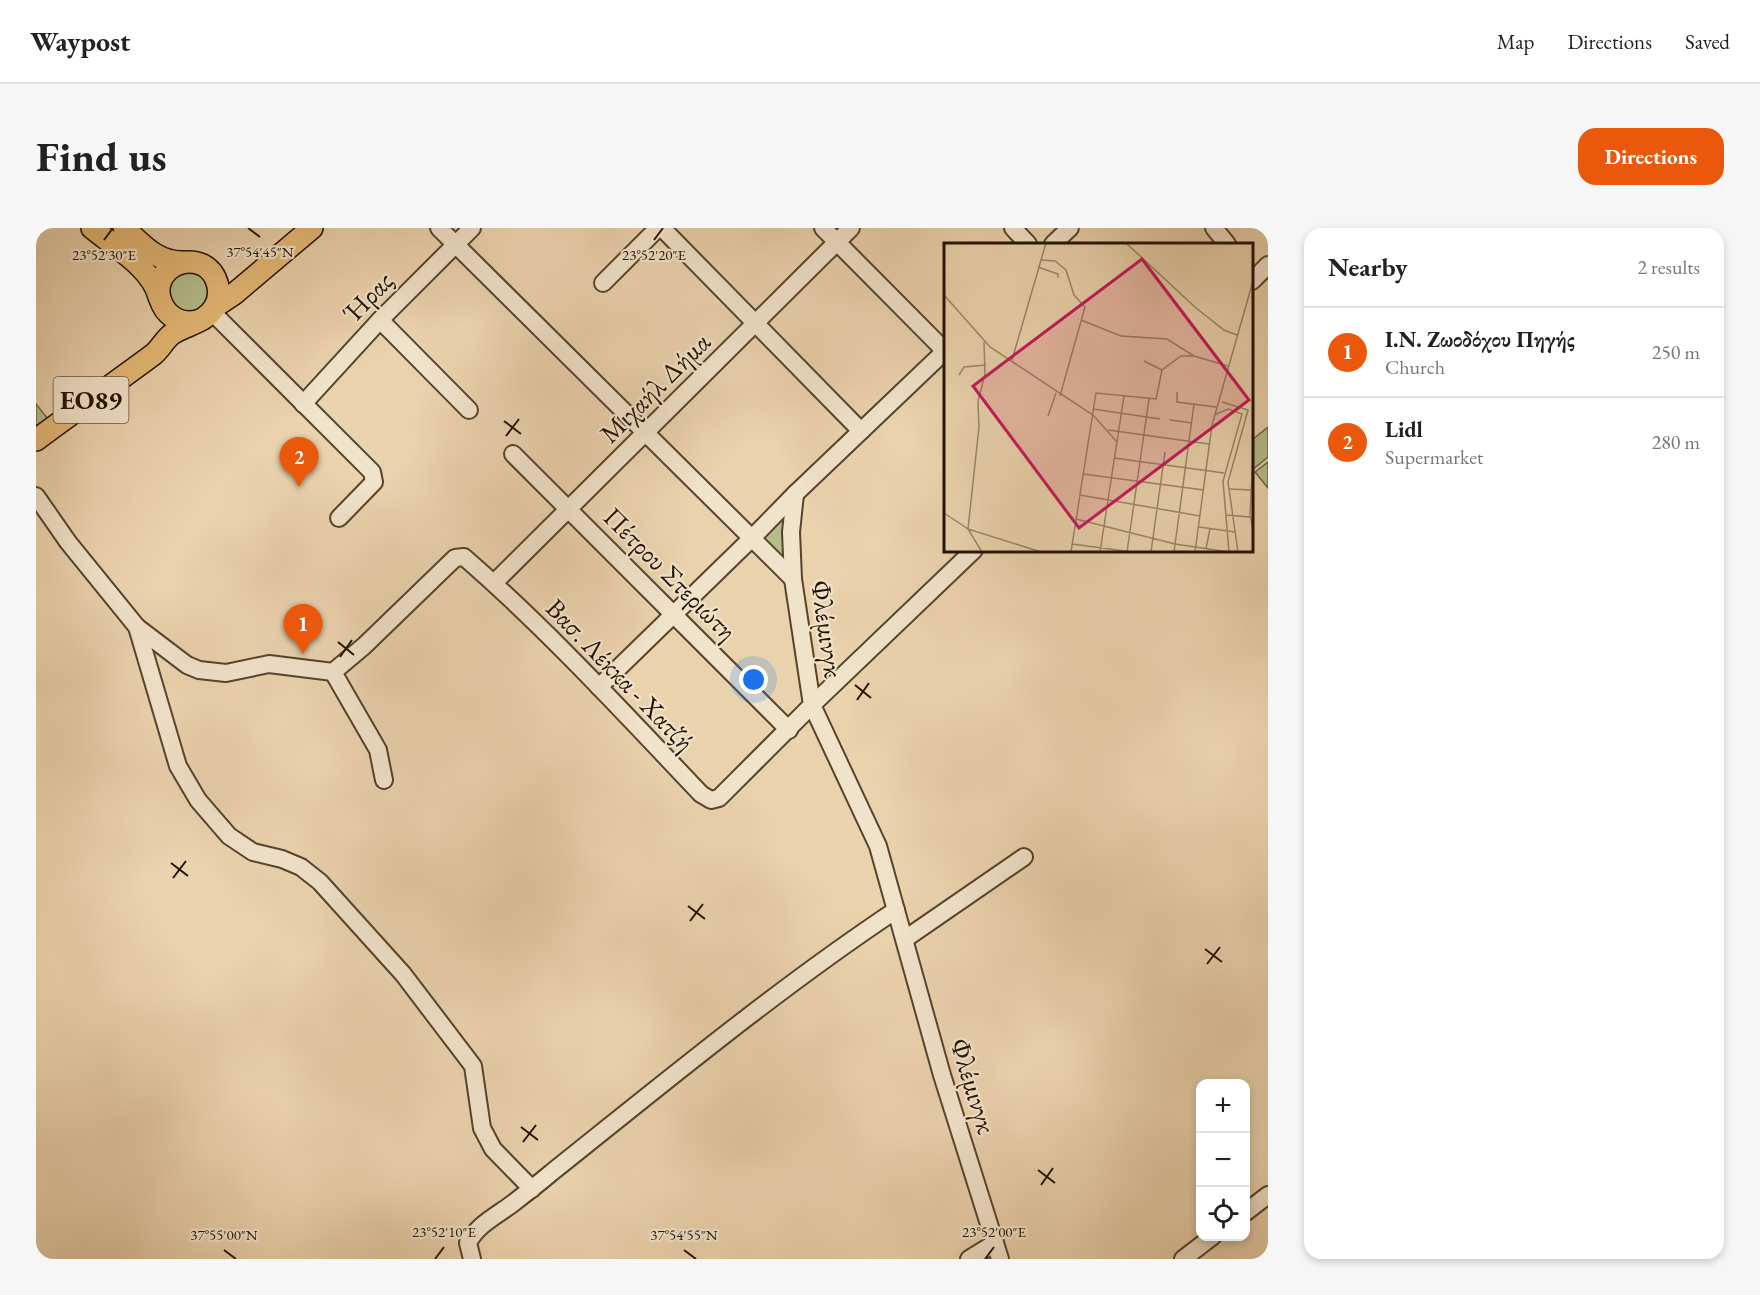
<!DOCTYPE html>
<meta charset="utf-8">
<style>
:root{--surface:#fff;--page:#f6f6f6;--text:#222;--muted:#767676;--line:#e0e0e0;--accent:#ea580c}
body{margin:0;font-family:"EB Garamond",serif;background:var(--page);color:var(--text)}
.controls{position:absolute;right:18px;bottom:18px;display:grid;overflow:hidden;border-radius:12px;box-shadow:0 3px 9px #0003}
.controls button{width:54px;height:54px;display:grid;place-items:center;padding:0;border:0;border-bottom:2px solid var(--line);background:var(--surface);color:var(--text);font:30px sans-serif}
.you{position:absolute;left:718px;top:452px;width:21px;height:21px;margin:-15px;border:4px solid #fff;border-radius:50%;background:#1a73e8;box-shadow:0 0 0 9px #1a73e833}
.badge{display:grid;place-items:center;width:39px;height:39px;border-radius:50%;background:var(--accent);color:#fff;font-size:20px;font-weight:700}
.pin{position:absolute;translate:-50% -50px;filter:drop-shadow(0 2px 3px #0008)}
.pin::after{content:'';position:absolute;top:32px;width:21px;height:18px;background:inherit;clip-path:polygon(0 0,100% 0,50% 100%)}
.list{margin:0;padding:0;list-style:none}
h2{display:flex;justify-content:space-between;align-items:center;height:78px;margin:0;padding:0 24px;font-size:26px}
h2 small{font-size:20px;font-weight:400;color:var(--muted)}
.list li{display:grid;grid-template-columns:39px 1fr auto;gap:18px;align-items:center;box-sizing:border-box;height:90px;padding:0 24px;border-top:2px solid var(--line)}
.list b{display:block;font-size:22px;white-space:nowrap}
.list p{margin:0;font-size:20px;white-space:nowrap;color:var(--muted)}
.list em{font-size:20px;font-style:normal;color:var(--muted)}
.icon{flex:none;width:33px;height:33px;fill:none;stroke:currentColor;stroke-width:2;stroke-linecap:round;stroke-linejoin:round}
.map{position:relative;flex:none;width:1232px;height:1031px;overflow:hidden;border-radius:18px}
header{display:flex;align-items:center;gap:36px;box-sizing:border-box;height:84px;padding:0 30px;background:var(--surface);border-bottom:2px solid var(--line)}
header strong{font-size:28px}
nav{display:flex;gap:33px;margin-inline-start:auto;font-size:21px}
.intro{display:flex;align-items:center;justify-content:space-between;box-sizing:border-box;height:144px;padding:0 36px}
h1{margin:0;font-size:42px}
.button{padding:15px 27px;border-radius:18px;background:var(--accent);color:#fff;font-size:21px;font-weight:700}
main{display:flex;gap:36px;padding:0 36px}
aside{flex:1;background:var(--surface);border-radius:18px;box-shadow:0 3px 9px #0003}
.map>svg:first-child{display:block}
.green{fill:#b5bd8b;stroke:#6c6846;stroke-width:1.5}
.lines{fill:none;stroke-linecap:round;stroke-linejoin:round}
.minor-casing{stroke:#55432c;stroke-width:20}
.major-casing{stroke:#231301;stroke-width:24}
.minor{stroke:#f1e2ca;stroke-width:16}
.major{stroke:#e5b976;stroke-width:21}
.ticks{fill:none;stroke:#231301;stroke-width:2}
.labels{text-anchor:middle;stroke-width:4.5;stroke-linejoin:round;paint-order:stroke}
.shield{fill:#f1e2ca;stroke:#61513d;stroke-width:1.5}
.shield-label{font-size:26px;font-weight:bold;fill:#231301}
.street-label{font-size:27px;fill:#231301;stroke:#f1e2ca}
.inset-road{fill:none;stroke:#9a8668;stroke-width:1.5}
.view{fill:#c2185b;fill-opacity:0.15;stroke:#c2185b;stroke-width:3}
.inset-edge{fill:none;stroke:#231301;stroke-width:3}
.ticks-label{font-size:15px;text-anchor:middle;fill:#231301;stroke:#f1e2ca;stroke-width:4.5;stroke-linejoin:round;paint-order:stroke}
</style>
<header>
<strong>Waypost</strong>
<nav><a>Map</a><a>Directions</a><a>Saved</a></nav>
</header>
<div class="intro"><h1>Find us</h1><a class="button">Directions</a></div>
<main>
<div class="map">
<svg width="1232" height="1031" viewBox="0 0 1232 1031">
<rect width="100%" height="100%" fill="#ead2ad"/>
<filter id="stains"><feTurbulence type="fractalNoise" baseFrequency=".00333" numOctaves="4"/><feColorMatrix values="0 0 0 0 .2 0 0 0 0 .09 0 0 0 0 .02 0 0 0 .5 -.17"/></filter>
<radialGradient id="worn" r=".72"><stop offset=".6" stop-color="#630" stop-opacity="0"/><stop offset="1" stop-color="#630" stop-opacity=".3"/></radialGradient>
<g class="green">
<path d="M 158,41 L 176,56 L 167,84 L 138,84 L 131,54 L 136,47 Z"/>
<path d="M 0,176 L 12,191 L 0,200 Z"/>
<path d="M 1232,199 L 1232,229 L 1216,242 L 1216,212 Z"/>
<path d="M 1232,234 L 1232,260 L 1219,244 Z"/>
<path d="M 751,282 L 750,333 L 725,309 Z"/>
</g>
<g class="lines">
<defs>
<g id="minor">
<path d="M 403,0 L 757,351"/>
<path d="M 626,0 L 825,203"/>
<path d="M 787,0 L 909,123"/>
<path d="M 977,0 L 992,16"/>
<path d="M 1178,0 L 1191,16"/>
<path d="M 1017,16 L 1034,0"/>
<path d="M 1216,53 L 1232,37"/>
<path d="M 567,55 L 622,0"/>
<path d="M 176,84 L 336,244 L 338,254 L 303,290"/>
<path d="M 344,92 L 433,182"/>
<path d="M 267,176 L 344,92 L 436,0"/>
<path d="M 477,226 L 753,502"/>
<path d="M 759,266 L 755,304 L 757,351 L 776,477 L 842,618 L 906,847 L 964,1031"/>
<path d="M 0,268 L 32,314 L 101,399 L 142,538 L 162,572 L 193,608 L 217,624 L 246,631 L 265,639 L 284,654 L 367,746 L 437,838 L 446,900 L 457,921 L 496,961"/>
<path d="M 458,355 L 815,0"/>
<path d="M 101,399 L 151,437 L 163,442 L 190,445 L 233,436 L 297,444 L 328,418 L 419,330 L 428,329 C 512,402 588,485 665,566 L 675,572 L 683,570 L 776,477 L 938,322"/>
<path d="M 297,444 L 342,522 L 348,552"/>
<path d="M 563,459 L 716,310 L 759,266 L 909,123"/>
<path d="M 869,711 L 988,629"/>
<path d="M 1210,984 L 1232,967"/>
<path d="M 436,1031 L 432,1015 C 441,997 460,988 476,976 C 489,966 502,956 515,945 C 628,855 740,762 860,682"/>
<path d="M 933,1031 L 959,1015"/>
<path d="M 1147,1031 L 1177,1008"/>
</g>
<g id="major">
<path d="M 56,0 C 79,19 116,40 123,69"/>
<path d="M 88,0 C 107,17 121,35 148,34"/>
<path d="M 180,78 L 198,66 L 276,0"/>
<path d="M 0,212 C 39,183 79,155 118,126 C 125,120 129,111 136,106 C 149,97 169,95 178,80 C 187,66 182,45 167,37 C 158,33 149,33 140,37 C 105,54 129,107 167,91"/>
</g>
</defs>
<use href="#minor" class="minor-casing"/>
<use href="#major" class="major-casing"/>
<use href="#minor" class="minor"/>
<use href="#major" class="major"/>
</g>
<path class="ticks" d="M 212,0 L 224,9M 68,12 L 77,0M 618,12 L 627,0M 468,193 L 485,206M 470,208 L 483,191M 302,414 L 318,427M 304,429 L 316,412M 819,457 L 835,470M 821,472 L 833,455M 135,635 L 152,648M 137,650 L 150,633M 652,678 L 669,691M 654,693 L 667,676M 1169,721 L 1186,734M 1171,736 L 1184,719M 485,899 L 502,912M 487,914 L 500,897M 1002,942 L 1019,955M 1005,957 L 1017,940M 188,1022 L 200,1031M 648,1022 L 660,1031M 399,1031 L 408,1019M 949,1031 L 958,1019"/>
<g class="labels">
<rect class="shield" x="17.5" y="149" width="75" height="46" rx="4.5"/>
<g class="shield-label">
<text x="55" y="181">ΕΟ89</text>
</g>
<g class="street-label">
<text transform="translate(332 69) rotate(-46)" y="9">Ήρας</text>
<text transform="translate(619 160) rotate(-45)" y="9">Μιχαήλ Δήμα</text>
<text transform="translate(634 346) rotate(45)" y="9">Πέτρου Στεριώτη</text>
<text transform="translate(791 401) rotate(82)" y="9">Φλέμινγκ</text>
<text transform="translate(584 447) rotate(46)" y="9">Βασ. Λέκκα - Χατζή</text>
<text transform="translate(937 858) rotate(73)" y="9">Φλέμινγκ</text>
</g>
</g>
<g transform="translate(908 15)">
<rect width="309" height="309" fill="#ead2ad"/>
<path class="inset-road" d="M 182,0 L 252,65 L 280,87 L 293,92M 96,17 L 111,18 L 122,27 L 130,52 L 141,64 L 116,153M 94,24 L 114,31 L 114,35M 0,52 L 46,104 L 149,172 L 173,199M 137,77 L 177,93 L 223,96 L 250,113 L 284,123M 40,99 L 41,131 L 34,158 L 35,184 L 24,286 L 97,309M 68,117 L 102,0M 200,118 L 218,127M 15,132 L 20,124 L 42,122M 233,149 L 233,159 L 272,164M 278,159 L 304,167 L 284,239 L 294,309M 149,166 L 216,176M 270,172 L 284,166 L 298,171 L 279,238 L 285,309M 104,173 L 112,150M 226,177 L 248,180M 164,187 L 265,201M 309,212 L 306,272 L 309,287M 170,215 L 280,230M 139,231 L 260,247M 284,246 L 309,247M 136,252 L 256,273M 0,270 L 24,286 L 38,309M 282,272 L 306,274M 132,276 L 231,301 L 285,309M 255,284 L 291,289M 128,301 L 188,309M 262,306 L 266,285M 127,309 L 152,150 L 212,156 L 218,127 L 237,113 L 250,113M 156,309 L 180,153M 183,309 L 205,156M 207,309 L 221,209M 230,309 L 250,161M 251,309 L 268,182 L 309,38"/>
<path class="view" d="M 198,16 L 305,157 L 135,285 L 29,143 Z"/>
<rect width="309" height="309" class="inset-edge"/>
</g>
<g class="ticks-label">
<text x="224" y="29">37°54'45"N</text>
<text x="68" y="32">23°52'30"E</text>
<text x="618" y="32">23°52'20"E</text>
<text x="408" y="1009">23°52'10"E</text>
<text x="958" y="1009">23°52'00"E</text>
<text x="188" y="1012">37°55'00"N</text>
<text x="648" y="1012">37°54'55"N</text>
</g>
<rect width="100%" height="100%" filter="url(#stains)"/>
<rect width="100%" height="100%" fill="url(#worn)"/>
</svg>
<div class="controls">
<button>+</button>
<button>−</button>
<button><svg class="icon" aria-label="locate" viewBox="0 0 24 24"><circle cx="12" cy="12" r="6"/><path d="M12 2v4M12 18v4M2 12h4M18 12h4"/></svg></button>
</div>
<div class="you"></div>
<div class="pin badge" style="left:267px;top:426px">1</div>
<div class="pin badge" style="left:263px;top:259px">2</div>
</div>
<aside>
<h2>Nearby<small>2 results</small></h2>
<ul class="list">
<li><span class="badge">1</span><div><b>Ι.Ν. Ζωοδόχου Πηγής</b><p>Church</p></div><em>250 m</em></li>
<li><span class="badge">2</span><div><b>Lidl</b><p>Supermarket</p></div><em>280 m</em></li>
</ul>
</aside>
</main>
